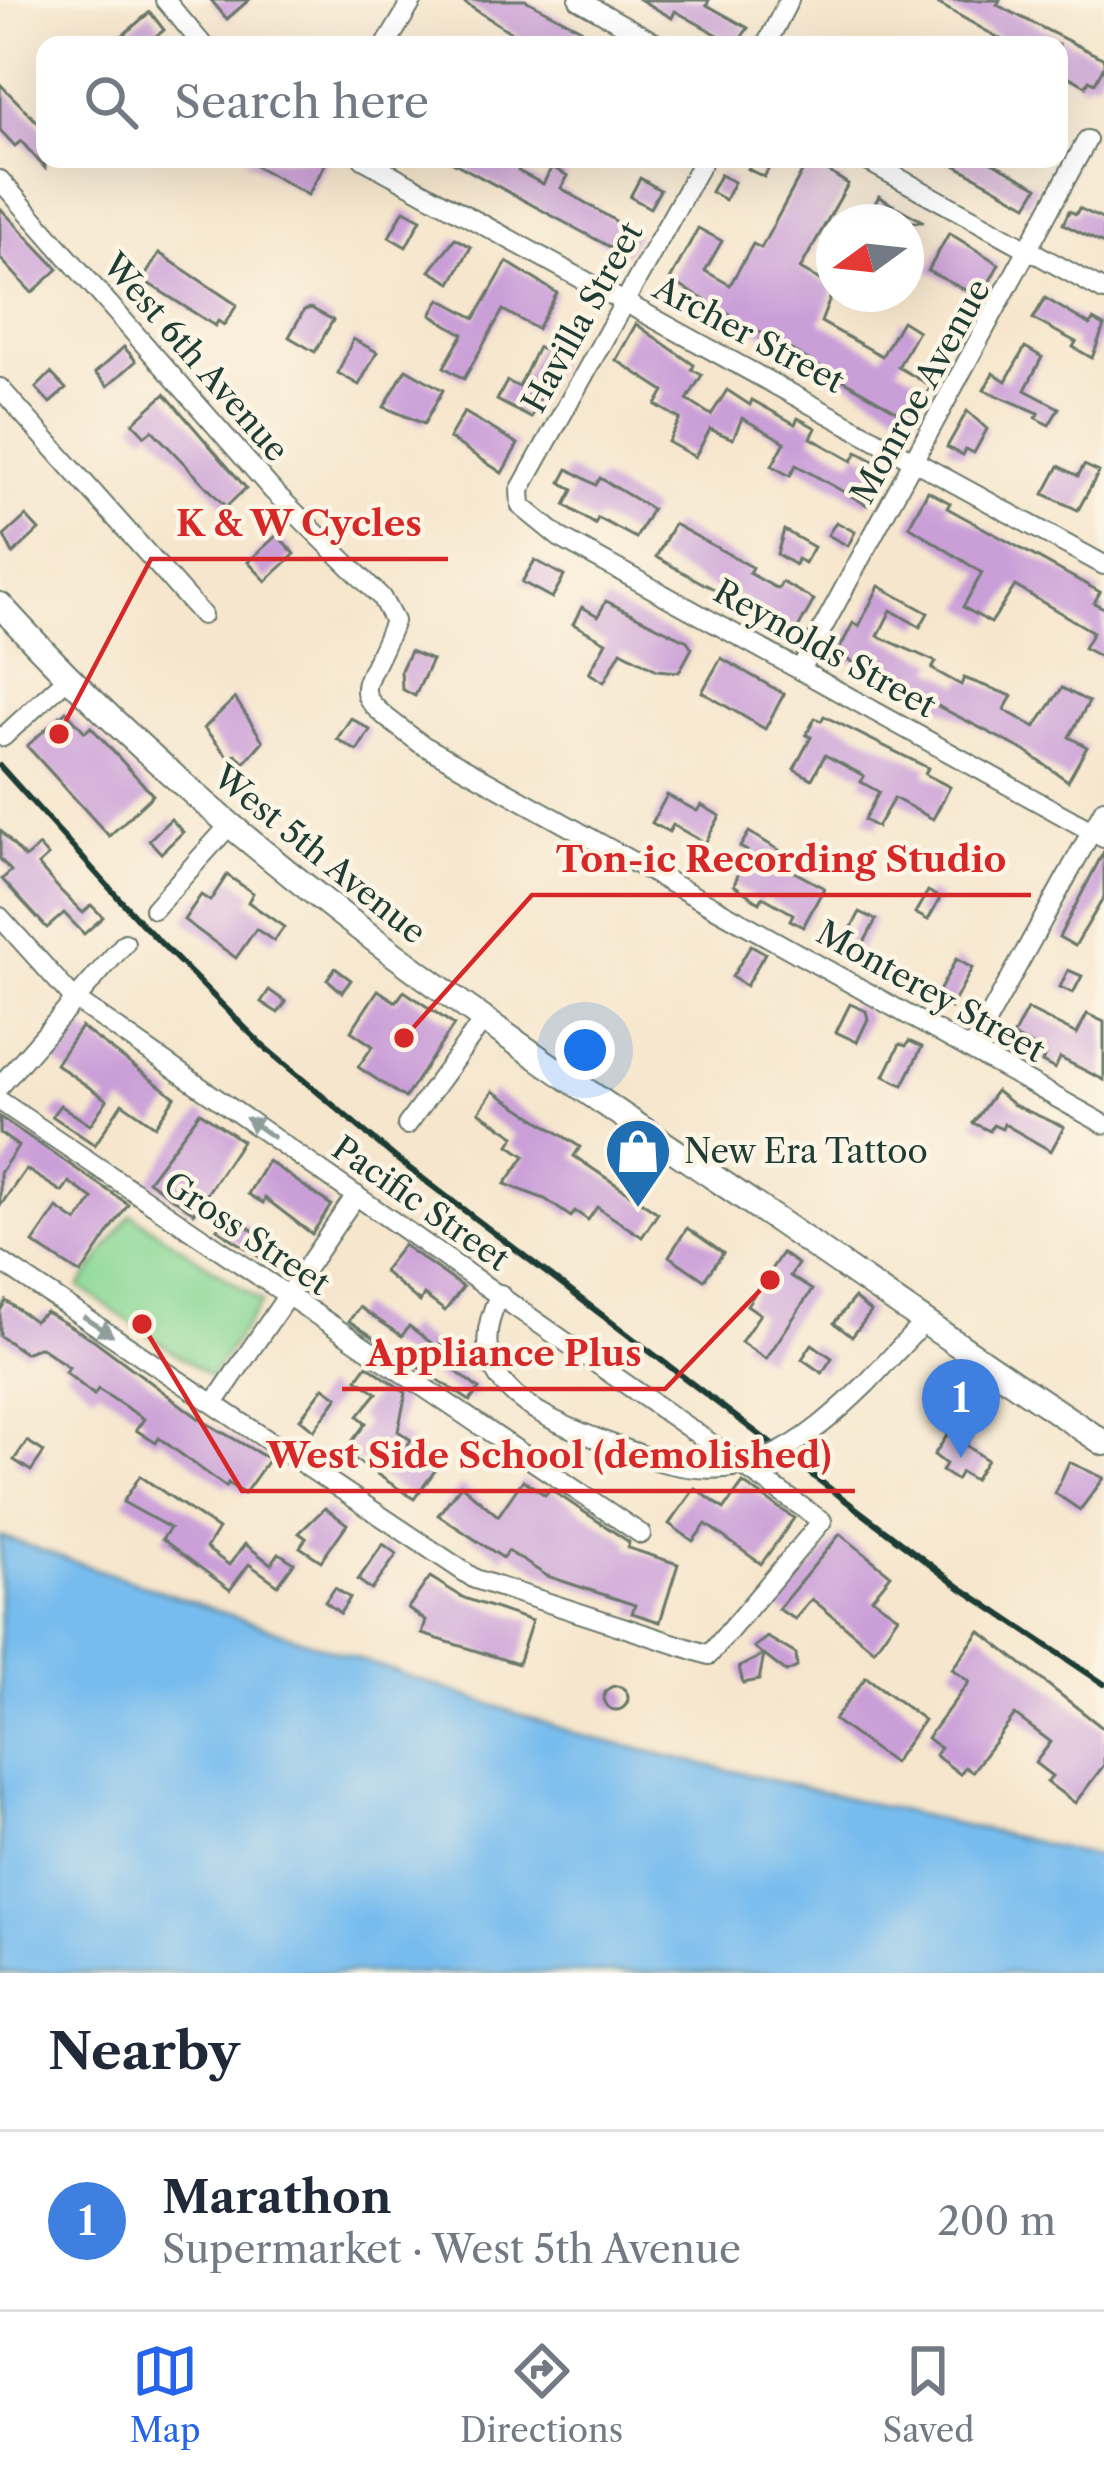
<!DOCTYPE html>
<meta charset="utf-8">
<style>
:root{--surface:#fff;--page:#f2f2f3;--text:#1f2937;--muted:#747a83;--line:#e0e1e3;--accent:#2563eb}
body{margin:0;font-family:"Libre Caslon Text",serif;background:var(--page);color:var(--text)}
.compass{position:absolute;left:816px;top:204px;width:108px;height:108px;border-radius:50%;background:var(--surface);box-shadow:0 12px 48px #0002;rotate:255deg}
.you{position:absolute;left:585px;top:1050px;width:42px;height:42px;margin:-30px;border:9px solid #fff;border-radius:50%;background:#1a73e8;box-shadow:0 0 0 18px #1a73e833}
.badge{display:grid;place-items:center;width:78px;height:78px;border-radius:50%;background:var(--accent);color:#fff;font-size:39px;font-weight:700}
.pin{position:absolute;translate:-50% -99px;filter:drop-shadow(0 3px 6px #0008)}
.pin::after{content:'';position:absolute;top:63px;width:42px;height:36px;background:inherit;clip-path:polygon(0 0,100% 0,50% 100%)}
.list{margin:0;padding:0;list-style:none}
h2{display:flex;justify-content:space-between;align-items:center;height:156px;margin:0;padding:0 48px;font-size:51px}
h2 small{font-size:39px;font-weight:400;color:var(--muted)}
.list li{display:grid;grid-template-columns:78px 1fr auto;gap:36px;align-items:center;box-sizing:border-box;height:180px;padding:0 48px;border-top:3px solid var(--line)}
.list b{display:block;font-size:45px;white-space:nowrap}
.list p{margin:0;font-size:39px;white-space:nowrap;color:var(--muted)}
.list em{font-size:39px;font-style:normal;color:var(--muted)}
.icon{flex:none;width:66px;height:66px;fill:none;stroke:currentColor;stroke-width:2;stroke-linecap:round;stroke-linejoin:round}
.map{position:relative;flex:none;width:1104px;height:1973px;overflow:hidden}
.search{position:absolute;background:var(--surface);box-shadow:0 12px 48px #0002;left:36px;right:36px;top:36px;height:132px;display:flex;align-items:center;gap:30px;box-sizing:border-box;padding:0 42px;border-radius:24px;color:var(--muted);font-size:45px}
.sheet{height:336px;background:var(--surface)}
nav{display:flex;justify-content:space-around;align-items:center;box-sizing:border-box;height:168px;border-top:3px solid var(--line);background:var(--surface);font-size:33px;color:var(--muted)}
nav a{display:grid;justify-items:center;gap:6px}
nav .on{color:var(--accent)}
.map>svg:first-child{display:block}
.green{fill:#8bd897;stroke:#558a66;stroke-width:3}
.water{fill:#77bcee;stroke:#4b7c91;stroke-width:3}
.building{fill:#ca9fd8}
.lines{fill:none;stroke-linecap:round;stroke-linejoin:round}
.minor-casing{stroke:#6a786a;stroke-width:22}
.major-casing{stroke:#6a786a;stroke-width:28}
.minor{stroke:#fff;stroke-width:18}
.major{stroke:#fff;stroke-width:24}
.rail{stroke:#1f3d34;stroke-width:6}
.minor-bridge-casing{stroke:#6a786a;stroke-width:22;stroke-linecap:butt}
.minor-bridge{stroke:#fff;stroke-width:18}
.oneway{fill:#8f9e9a}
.labels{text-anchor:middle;stroke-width:9;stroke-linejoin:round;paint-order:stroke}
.street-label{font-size:33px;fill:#1f3d34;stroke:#fcf5e5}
.poi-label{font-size:33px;fill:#1f3d34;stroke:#fcf5e5;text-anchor:start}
.leader{fill:none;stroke:#d62828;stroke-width:4.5}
.callout-dot{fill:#d62828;stroke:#fcf5e5;stroke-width:4.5}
.callout-label{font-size:36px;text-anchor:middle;font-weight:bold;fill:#d62828;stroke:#fcf5e5;stroke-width:9;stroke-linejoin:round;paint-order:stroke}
</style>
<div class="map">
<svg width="1104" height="1973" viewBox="0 0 1104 1973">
<rect width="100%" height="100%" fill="#fcf5e5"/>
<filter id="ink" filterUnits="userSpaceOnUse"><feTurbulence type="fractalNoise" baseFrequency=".00833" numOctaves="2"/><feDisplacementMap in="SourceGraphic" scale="24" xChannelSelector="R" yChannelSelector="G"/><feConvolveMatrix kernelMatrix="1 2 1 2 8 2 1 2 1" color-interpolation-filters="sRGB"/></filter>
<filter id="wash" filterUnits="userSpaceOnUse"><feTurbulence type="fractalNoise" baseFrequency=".004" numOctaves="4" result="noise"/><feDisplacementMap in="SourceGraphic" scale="48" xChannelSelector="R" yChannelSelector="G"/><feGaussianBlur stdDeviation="2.7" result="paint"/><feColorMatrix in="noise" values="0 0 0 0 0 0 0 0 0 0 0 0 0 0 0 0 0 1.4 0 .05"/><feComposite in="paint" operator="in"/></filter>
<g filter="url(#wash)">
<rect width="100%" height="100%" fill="#f6e6cd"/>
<path class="green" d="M 131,1214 L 262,1302 L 210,1377 L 79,1287 Z"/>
<path class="water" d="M 0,1536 L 583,1736 L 1104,1858 L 1104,1973 L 0,1973 Z"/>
<g id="blocks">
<g class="building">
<path d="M 211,0 L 249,0 L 227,19 Z"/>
<path d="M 460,0 L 525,0 L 581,29 L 571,45 L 531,45 Z"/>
<path d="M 641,0 L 709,0 L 707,5 L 748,28 L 736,45 L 675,11 L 672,18 Z"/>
<path d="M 932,0 L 1000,0 L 997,5 L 1104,59 L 1104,66 L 1095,83 L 1089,80 L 1086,86 L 1059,71 L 1059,45 L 1011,45 Z"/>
<path d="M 150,12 L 164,30 L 146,45 L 131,45 L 123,35 Z"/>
<path d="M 0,84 L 45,130 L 45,168 L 21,141 L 15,146 L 0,130 Z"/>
<path d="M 243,159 L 328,159 L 308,195 Z"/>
<path d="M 447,159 L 512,159 L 522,164 L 518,171 L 543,184 L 552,167 L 568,176 L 561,188 L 637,234 L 625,255 Z"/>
<path d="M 754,159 L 774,159 L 764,177 L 748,169 Z"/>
<path d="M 809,159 L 848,184 L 800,269 L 834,288 L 821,322 L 882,356 L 902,321 L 918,331 L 898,367 L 931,386 L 912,420 L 670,280 L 698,228 L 722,241 L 705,271 L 730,285 L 753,244 L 761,248 Z"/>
<path d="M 944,159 L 986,159 L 1038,187 L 1027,205 Z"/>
<path d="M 720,175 L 734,182 L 725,200 L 711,192 Z"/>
<path d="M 640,178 L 660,190 L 650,208 L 630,197 Z"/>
<path d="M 879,196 L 891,204 L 924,222 L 865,222 Z"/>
<path d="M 0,208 L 58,269 L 32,293 L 0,258 Z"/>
<path d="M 1079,208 L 1104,220 L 1104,244 L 1063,224 L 1069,211 L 1076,214 Z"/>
<path d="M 404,210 L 421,219 L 406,247 L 389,237 Z"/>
<path d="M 949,233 L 999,264 L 981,298 L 928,271 Z"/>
<path d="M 455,238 L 471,247 L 451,283 L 430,271 Z"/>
<path d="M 159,253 L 237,305 L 224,325 L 218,321 L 215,326 L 143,280 Z"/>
<path d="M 507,262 L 557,293 L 537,329 L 503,310 L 464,379 L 444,367 L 463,334 L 431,315 L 440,299 L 475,318 Z"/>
<path d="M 1045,298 L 1090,325 L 1093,320 L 1104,326 L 1092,358 L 1073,347 L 1076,342 L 1033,319 Z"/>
<path d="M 311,308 L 333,320 L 315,352 L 289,337 L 304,310 Z"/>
<path d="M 636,324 L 694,365 L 692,370 L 702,375 L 687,400 L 711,415 L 727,390 L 750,405 L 752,400 L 795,424 L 798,418 L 816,428 L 811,438 L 852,461 L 857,452 L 887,468 L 867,505 L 796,465 L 790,476 L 772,466 L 785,442 L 742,418 L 733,439 L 710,429 L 695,457 L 668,442 L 680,419 L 656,405 L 664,391 L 616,360 Z"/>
<path d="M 353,339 L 377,352 L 359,385 L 338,373 Z"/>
<path d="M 124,347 L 136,361 L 108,386 L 95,373 Z"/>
<path d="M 538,347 L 558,357 L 531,418 L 497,400 L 507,381 L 519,387 Z"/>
<path d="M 1025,347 L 1042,357 L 1025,390 L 1059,408 L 1049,425 L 1036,418 L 1039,413 L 984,390 L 993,373 L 1006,381 Z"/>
<path d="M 406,369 L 443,390 L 424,424 L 384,407 Z"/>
<path d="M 51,373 L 66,389 L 50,403 L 36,388 Z"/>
<path d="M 165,394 L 246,488 L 226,507 L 152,430 L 145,436 L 133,423 Z"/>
<path d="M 967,411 L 987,429 L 974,453 L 966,449 L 963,455 L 947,447 Z"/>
<path d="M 464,412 L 518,444 L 502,473 L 449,438 Z"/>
<path d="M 1084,465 L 1099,472 L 1078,510 L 1044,494 L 1059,466 L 1078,476 Z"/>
<path d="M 568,469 L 596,485 L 600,478 L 652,509 L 636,538 L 598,518 L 595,524 L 565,505 L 573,490 L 561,482 Z"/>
<path d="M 928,491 L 950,503 L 947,508 L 1100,592 L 1094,603 L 1104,608 L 1104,659 L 1084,648 L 1093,632 L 1015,586 L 991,623 L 963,607 L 982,573 L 909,526 Z"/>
<path d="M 26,516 L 39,530 L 13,554 L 4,536 Z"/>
<path d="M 836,522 L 855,532 L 848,546 L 828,535 Z"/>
<path d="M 674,524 L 752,567 L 749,573 L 778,589 L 782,582 L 814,600 L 796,632 L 731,592 L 729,596 L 704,584 L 656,557 Z"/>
<path d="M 784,530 L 814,547 L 805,563 L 797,559 L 795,565 L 777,554 Z"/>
<path d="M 277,535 L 295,554 L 266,581 L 248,562 Z"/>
<path d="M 535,560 L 564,576 L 552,598 L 522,582 Z"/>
<path d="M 879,586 L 928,613 L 920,627 L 891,610 L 878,636 L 936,662 L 932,669 L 961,685 L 964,678 L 1012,696 L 1004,710 L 1035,727 L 1062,688 L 1089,702 L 1069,737 L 1087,747 L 1068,781 L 1025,751 L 837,654 L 853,623 L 859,626 Z"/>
<path d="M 606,601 L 687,641 L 692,648 L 679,672 L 657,670 L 621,651 L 604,682 L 589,673 L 606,642 L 573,624 L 582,607 L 598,616 Z"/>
<path d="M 410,651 L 432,660 L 415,696 L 402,689 L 401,670 Z"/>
<path d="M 721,658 L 784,694 L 765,729 L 702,692 Z"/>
<path d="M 235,698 L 263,741 L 244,763 L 236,754 L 230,759 L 204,728 Z"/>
<path d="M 66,711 L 85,732 L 91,727 L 153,795 L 109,836 L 27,746 Z"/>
<path d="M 824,716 L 928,768 L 925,774 L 950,787 L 933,819 L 894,798 L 877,827 L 864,820 L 879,792 L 861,782 L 864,776 L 825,755 L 812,779 L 794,769 L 811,737 L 806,735 L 815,718 L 821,721 Z"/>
<path d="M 351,718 L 370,730 L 357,751 L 337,739 Z"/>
<path d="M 667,795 L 697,811 L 701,805 L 720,816 L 705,843 L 673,825 L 669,832 L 652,823 Z"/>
<path d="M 171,819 L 183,832 L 161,853 L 149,840 Z"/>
<path d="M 0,830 L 25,858 L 39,846 L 48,856 L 38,865 L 61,891 L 83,913 L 91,905 L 103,917 L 84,934 L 64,913 L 47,928 L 2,879 L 11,871 L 0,859 Z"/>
<path d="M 749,832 L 782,852 L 776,862 L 824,888 L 803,927 L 790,920 L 793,914 L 763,897 L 760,903 L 734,885 L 747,851 L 740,847 Z"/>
<path d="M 1104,851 L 1104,897 L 1075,946 L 1059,937 Z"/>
<path d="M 227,875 L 253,893 L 248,902 L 284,927 L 274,941 L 256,929 L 236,958 L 184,920 L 201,895 L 210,901 Z"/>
<path d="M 928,891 L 940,898 L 928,920 L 915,913 Z"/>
<path d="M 860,912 L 876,920 L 860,950 L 844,942 Z"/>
<path d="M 751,945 L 765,953 L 746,986 L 732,977 Z"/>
<path d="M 956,959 L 972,968 L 951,1008 L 935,999 Z"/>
<path d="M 335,968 L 351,980 L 342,992 L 327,979 Z"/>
<path d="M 1068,970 L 1082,976 L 1073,993 L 1060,987 Z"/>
<path d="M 269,990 L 286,1002 L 278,1013 L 261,1002 Z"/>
<path d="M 378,990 L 396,1002 L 404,991 L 454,1025 L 405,1098 L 358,1067 L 373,1046 L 351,1031 Z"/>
<path d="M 850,1004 L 866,1011 L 868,1019 L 857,1042 L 836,1032 Z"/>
<path d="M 1027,1009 L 1077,1034 L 1087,1014 L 1104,1022 L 1104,1080 L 1060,1058 L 1055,1069 L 1042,1062 L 1046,1053 L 1013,1036 Z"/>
<path d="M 81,1027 L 175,1097 L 155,1126 L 122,1103 L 95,1145 L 52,1116 L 60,1105 L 90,1125 L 107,1100 L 56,1064 Z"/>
<path d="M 909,1041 L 922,1047 L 903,1085 L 884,1076 L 900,1044 L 906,1046 Z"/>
<path d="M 493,1091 L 580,1147 L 574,1156 L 658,1213 L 642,1237 L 597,1207 L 588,1220 L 575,1211 L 571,1217 L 545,1199 L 505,1184 L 525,1156 L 509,1145 L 515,1136 L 479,1112 Z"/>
<path d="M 996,1091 L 1014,1105 L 1064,1127 L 1051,1151 L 1004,1124 L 1002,1129 L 993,1125 L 990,1131 L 973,1123 Z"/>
<path d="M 200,1112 L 242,1141 L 194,1213 L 148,1181 Z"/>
<path d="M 0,1117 L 128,1204 L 81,1274 L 33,1243 L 57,1208 L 77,1222 L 93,1199 L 69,1182 L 62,1192 L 26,1169 L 0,1206 L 0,1173 L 18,1146 L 0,1133 Z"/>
<path d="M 268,1161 L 331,1205 L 312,1234 L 265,1198 L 263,1203 L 248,1194 Z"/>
<path d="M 228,1213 L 271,1243 L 261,1258 L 217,1229 Z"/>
<path d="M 687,1228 L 723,1253 L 704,1280 L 669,1256 Z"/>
<path d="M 403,1245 L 463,1287 L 445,1311 L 424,1295 L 420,1302 L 383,1271 Z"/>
<path d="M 782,1253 L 798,1264 L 790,1276 L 812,1290 L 766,1359 L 741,1342 L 760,1314 L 747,1305 Z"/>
<path d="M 854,1298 L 871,1312 L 852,1337 L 834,1323 Z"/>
<path d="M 6,1301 L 34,1321 L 46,1312 L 94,1340 L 201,1420 L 269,1459 L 244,1494 L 228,1483 L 226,1487 L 159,1438 L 156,1443 L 136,1430 L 144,1419 L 98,1389 L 94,1395 L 65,1372 L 69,1367 L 40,1347 L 25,1353 L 0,1336 L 0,1311 Z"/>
<path d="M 359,1307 L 402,1336 L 409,1326 L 438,1348 L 442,1342 L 457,1353 L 448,1365 L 479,1389 L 470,1401 L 349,1321 Z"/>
<path d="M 812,1344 L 832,1358 L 822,1373 L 802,1359 Z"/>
<path d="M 367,1365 L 406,1393 L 398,1431 L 411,1440 L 407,1446 L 437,1468 L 414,1499 L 344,1452 L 366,1423 L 358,1416 L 377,1393 L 357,1379 Z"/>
<path d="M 324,1387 L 338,1397 L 314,1430 L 300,1419 Z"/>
<path d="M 975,1394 L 993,1406 L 966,1445 L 987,1460 L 974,1480 L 961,1472 L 956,1480 L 942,1471 L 946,1464 L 934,1455 Z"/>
<path d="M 27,1441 L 44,1452 L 31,1471 L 14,1460 Z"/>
<path d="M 1069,1462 L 1104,1478 L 1080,1510 L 1055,1493 Z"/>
<path d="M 140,1476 L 218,1529 L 206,1548 L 229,1565 L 245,1544 L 271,1564 L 279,1553 L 294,1563 L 278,1585 L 249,1564 L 230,1590 L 162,1539 L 170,1528 L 123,1502 Z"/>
<path d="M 523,1480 L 545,1495 L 550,1489 L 629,1542 L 628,1548 L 678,1564 L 660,1622 L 632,1613 L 635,1605 L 547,1576 L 508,1551 L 503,1558 L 438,1515 L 461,1485 L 498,1516 Z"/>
<path d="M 743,1483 L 794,1518 L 761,1564 L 706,1524 L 693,1541 L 669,1524 L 695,1488 L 724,1509 Z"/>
<path d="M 325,1508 L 347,1524 L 321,1561 L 300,1547 L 306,1538 L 299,1533 Z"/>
<path d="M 840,1534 L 891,1575 L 872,1598 L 898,1616 L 874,1650 L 812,1599 L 795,1619 L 778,1609 Z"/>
<path d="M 383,1544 L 397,1554 L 372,1590 L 358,1580 Z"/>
<path d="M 430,1577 L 464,1598 L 532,1621 L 518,1664 L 422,1634 L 426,1621 L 408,1608 Z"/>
<path d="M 335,1588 L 350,1598 L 340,1613 L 325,1602 Z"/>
<path d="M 980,1631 L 1104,1729 L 1104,1765 L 1075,1803 L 1047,1782 L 1052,1776 L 1035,1763 L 1051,1742 L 1015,1715 L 972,1772 L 965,1767 L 960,1774 L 935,1755 L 940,1748 L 927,1738 L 969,1682 L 952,1669 Z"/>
<path d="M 767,1637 L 796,1654 L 797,1667 L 786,1672 L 764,1655 L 759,1680 L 743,1683 L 739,1667 L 763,1655 L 754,1647 Z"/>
<path d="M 866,1677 L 924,1720 L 893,1763 L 834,1720 Z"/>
<circle cx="616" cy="1698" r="12"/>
</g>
</g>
</g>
<g filter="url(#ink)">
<use href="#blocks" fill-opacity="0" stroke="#6a786a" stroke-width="3"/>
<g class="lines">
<defs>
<g id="minor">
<path d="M 165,0 L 203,45"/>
<path d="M 579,0 L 659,45"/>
<path d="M 386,45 L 413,0"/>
<path d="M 766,45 L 789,0"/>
<path d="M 363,159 L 1104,565"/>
<path d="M 704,159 L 520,490 L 521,506 L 559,537 L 1104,838"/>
<path d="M 864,159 L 1104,291"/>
<path d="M 0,180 L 273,491 L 381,597 L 394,621 C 364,702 340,683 421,744 L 1104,1124"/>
<path d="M 0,388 L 202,615"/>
<path d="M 801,668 L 1087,140"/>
<path d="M 3,737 L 67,678"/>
<path d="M 154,909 L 227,828"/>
<path d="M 0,917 L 73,998 L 822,1521 L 709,1655 L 475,1579 L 0,1261"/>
<path d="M 972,1048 L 1104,809"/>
<path d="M 0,1086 L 125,943"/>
<path d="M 0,1101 L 641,1534"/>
<path d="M 407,1125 L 482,1022"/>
<path d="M 500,1294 C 446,1400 578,1430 655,1460"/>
<path d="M 867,1383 L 926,1320"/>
<path d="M 215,1402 L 356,1195"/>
</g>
<path id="major" d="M 0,605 C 210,836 463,1009 721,1182 C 849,1269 975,1358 1104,1443"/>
</defs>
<use href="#minor" class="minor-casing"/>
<use href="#major" class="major-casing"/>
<use href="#minor" class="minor"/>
<use href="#major" class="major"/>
<path class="rail" d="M 0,766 L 142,924 L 263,1046 L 397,1159 L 958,1586 L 1104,1684"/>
<defs>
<path id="minor-bridge" d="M 655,1460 C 749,1488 802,1446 867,1383"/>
</defs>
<use href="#minor-bridge" class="minor-bridge-casing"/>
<use href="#minor-bridge" class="minor-bridge"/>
</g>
<defs><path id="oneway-solid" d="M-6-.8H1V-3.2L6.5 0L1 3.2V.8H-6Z" transform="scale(3)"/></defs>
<g class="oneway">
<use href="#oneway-solid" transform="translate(260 1128) rotate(-145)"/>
<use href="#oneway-solid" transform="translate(98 1326) rotate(33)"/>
</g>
</g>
<defs>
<symbol id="shop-pin" viewBox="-11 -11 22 30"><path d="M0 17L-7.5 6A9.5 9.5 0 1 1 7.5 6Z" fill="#1f6fb2" stroke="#fcf5e5"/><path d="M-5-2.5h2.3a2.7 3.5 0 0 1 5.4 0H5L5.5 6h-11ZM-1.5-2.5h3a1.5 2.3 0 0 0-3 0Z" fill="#fff"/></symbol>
</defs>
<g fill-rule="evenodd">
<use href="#shop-pin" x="600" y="1113" width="76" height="104"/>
</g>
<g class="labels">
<g class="street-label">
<text transform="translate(582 317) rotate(-61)" y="12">Havilla Street</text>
<text transform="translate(749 334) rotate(28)" y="12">Archer Street</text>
<text transform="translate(196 357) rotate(49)" y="12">West 6th Avenue</text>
<text transform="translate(920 391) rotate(-61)" y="12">Monroe Avenue</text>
<text transform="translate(825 648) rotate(29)" y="12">Reynolds Street</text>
<text transform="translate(320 854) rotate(39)" y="12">West 5th Avenue</text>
<text transform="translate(931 991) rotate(29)" y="12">Monterey Street</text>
<text transform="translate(421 1203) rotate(35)" y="12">Pacific Street</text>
<text transform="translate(247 1233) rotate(34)" y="12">Gross Street</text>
</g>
<g class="poi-label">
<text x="684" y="1163">New Era Tattoo</text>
</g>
</g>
<path class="leader" d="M59 734L151 559H448M404 1038L532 895H1031M770 1280L665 1389H342M142 1324L242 1491H855"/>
<g class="callout-dot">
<circle cx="59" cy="734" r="12"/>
<circle cx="404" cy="1038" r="12"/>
<circle cx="770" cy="1280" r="12"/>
<circle cx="142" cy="1324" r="12"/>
</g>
<g class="callout-label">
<text x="299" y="536">K &amp; W Cycles</text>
<text x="781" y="872">Ton-ic Recording Studio</text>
<text x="504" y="1366">Appliance Plus</text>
<text x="549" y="1468">West Side School (demolished)</text>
</g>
</svg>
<svg class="compass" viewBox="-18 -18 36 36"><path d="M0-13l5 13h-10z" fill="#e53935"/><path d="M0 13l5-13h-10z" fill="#747a83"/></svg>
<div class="you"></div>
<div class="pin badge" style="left:961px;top:1458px;background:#3f7fe0">1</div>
<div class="search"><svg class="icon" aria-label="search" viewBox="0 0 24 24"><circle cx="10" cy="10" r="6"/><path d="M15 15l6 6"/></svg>Search here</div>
</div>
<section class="sheet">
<h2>Nearby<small></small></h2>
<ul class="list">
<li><span class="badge" style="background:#3f7fe0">1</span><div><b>Marathon</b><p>Supermarket · West 5th Avenue</p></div><em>200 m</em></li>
</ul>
</section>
<nav>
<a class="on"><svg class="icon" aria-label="map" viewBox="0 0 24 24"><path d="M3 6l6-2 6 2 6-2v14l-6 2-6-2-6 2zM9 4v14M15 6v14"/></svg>Map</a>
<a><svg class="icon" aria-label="directions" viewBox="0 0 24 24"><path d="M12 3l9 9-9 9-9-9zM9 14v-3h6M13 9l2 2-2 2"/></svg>Directions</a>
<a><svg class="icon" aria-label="saved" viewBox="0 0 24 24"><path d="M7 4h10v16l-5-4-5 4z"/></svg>Saved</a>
</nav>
